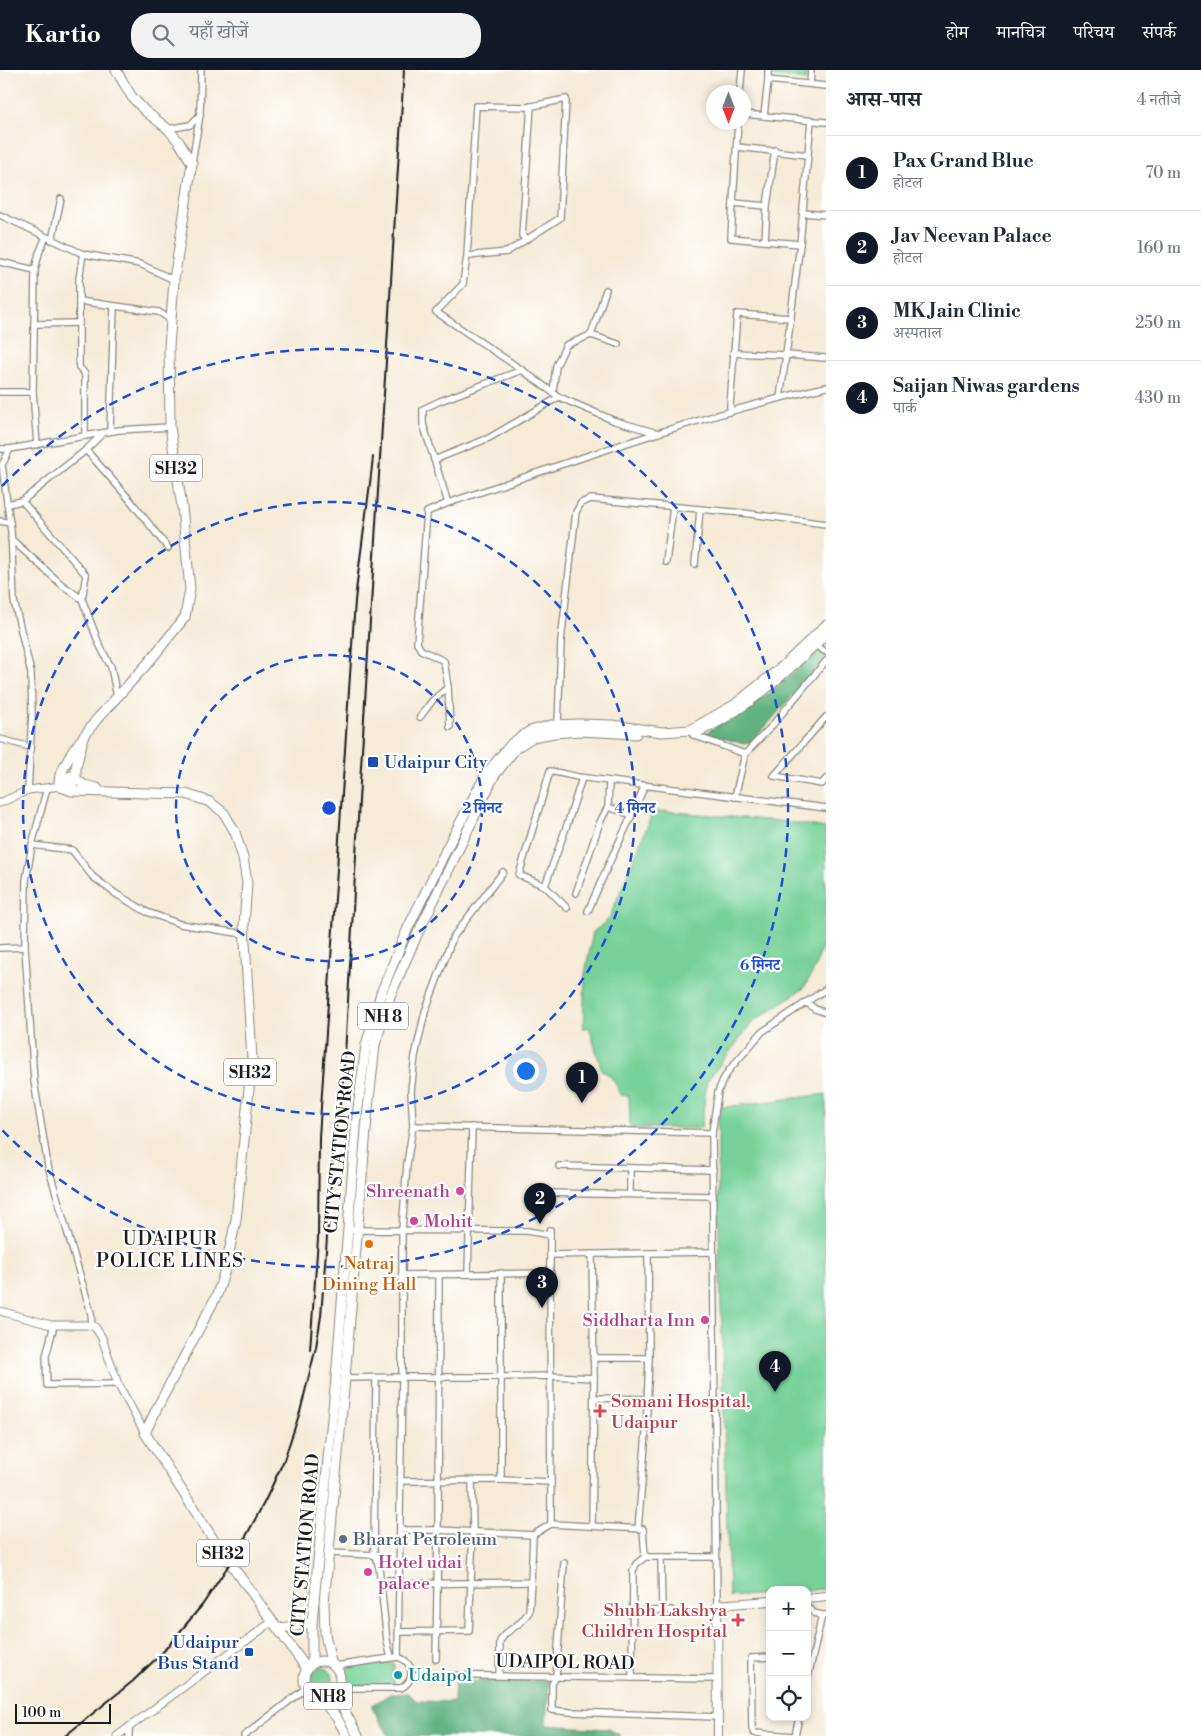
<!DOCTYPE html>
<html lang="hi">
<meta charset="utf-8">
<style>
:root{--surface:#fff;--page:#f2f2f3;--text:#1f2937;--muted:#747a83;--line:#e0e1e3;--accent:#111827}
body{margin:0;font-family:"Libre Bodoni","Noto Serif Devanagari",serif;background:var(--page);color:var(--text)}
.controls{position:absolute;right:15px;bottom:15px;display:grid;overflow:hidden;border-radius:10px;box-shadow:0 2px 8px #0003}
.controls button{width:45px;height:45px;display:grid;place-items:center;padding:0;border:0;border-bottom:1px solid var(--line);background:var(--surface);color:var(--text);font:25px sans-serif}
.compass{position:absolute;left:706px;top:15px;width:45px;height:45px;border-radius:50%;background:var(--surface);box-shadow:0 2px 8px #0003;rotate:180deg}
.scale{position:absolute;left:15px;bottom:12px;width:96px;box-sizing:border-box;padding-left:5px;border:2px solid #1c1c1c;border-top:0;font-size:14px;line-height:18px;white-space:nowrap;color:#1c1c1c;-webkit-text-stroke:4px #fff;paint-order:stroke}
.you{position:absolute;left:525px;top:1000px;width:18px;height:18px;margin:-12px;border:4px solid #fff;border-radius:50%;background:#1a73e8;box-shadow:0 0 0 8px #1a73e833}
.badge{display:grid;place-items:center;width:32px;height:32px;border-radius:50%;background:var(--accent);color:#fff;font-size:16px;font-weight:700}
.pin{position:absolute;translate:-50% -41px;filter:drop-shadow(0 1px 2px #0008)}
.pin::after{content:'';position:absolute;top:26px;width:18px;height:15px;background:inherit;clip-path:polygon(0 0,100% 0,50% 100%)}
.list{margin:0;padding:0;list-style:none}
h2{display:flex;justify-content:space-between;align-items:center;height:65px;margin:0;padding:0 20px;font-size:21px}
h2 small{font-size:16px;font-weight:400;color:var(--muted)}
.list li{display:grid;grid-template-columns:32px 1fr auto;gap:15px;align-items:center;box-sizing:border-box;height:75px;padding:0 20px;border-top:1px solid var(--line)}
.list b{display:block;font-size:19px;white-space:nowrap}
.list p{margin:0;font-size:16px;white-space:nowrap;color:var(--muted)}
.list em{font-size:16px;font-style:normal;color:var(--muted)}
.icon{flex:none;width:28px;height:28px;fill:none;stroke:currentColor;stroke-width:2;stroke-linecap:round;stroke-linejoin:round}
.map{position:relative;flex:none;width:826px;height:1666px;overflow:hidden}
header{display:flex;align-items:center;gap:30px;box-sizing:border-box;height:70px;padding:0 25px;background:var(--accent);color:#fff}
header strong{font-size:24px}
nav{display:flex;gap:28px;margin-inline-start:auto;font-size:18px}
.search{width:350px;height:45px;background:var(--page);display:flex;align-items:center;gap:12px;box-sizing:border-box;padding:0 18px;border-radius:20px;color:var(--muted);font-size:19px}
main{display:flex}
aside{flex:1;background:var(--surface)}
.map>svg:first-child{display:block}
.green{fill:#76d198;stroke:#49765a}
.forest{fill:#60b380;stroke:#3e684e}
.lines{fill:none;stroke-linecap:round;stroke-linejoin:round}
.minor-casing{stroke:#88847a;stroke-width:8}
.tertiary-casing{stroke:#88847a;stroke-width:9}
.secondary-casing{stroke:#88847a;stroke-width:10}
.primary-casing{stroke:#88847a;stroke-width:11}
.minor{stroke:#fff;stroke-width:5.5}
.tertiary{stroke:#fff;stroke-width:7}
.secondary{stroke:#fff;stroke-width:8}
.primary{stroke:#fff;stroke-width:9}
.rail{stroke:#1c1c1c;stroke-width:2}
.ring{fill:none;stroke:#1d4ed8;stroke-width:2.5;stroke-dasharray:9 6}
.transit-dot{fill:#1a4fb4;stroke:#fff;stroke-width:2}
.hotel-dot{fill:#d1479c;stroke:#fff;stroke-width:2}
.food-dot{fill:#e8710a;stroke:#fff;stroke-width:2}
.health-dot{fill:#e0444e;stroke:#fff;stroke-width:2}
.service-dot{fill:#5c6f8a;stroke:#fff;stroke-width:2}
.culture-dot{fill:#0f9aa8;stroke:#fff;stroke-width:2}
.labels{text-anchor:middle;stroke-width:4.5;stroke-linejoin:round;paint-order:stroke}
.shield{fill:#fff;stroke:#606060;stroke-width:1}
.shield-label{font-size:16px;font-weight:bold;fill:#1c1c1c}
.transit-label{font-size:18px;fill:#164399;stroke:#fff;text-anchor:start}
.street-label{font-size:18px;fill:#1c1c1c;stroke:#fff}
.hotel-label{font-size:18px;fill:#b23c85;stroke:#fff;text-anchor:end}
.food-label{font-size:18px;fill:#c56008;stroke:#fff}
.health-label{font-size:18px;fill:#be3a42;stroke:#fff;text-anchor:start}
.service-label{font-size:18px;fill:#4e5e75;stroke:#fff;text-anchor:start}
.culture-label{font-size:18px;fill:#0d838f;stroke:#fff;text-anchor:start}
.neighbourhood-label{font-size:19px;letter-spacing:1px;fill:#1c1c1c;stroke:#fff}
.centre{fill:#1d4ed8;stroke:#fff;stroke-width:2.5}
.ring-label{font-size:15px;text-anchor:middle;font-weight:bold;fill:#1d4ed8;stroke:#fff;stroke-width:4.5;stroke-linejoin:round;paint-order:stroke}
</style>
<header>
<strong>Kartio</strong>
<div class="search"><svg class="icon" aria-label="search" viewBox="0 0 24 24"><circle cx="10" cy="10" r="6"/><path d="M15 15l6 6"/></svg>यहाँ खोजें</div>
<nav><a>होम</a><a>मानचित्र</a><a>परिचय</a><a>संपर्क</a></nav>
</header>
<main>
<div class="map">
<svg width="826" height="1666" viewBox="0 0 826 1666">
<rect width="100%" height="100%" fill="#fff"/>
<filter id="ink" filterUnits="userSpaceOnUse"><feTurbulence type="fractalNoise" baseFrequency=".02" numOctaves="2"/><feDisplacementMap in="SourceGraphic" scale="10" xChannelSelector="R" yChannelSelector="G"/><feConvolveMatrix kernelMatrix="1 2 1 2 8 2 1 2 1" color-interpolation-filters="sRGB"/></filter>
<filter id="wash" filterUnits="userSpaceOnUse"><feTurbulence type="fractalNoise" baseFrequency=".0096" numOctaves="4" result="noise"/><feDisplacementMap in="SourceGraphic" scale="20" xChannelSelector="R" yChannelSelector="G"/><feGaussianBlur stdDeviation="1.12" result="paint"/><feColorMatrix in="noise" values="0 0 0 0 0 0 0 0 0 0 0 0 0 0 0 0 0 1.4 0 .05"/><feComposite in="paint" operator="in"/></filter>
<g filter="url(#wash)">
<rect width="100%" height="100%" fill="#f5ebd7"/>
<g class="green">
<path d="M 770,0 L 806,0 L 806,10 L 770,6 Z"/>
<path d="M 665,741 L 788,752 L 826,758 L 826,864 L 815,898 L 804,918 L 753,952 L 707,1011 L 701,1058 L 630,1058 L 629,1026 L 620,1025 C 617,1015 612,1005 602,1001 L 589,957 L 583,959 L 585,904 L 593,862 L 609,849 L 653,742 L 664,742 Z"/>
<path d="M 826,1024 L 826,1519 L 807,1520 L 770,1520 L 770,1524 L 729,1527 L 718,1125 L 718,1038 Z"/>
<path d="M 357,1593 L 394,1593 L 394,1616 L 352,1615 C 339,1606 345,1598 357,1593 Z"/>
<circle cx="322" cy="1609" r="11"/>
</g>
<g class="forest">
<path d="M 826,571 L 826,587 L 753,671 L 744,674 L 705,663 L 736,645 L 779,616 Z"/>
<path d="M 455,1611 L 549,1611 L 546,1655 L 609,1659 L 621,1666 L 389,1666 L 371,1636 L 390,1624 L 408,1623 L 417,1631 L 454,1632 Z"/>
</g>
</g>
<g filter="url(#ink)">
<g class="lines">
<defs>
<g id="minor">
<path d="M 768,10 L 768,0"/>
<path d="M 810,14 L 811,0"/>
<path d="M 740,22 L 742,0"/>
<path d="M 744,44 L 826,52"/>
<path d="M 764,46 L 768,10 L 826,16"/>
<path d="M 811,50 L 800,174 L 786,285 L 826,288"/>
<path d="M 168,59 L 190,55 L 200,45"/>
<path d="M 737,77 L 808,85"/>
<path d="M 192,92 L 200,45 L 201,0"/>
<path d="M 733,133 L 738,52"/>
<path d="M 767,136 L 733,133 L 731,168 L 800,174"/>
<path d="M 803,143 L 826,145"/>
<path d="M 0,145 L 83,184 L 140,194 L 174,210"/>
<path d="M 527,169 L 522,166 L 531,36"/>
<path d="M 52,170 L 61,129"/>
<path d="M 765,171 L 767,136 L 775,80"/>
<path d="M 83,184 L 79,209 L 79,297 L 85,304 L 85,366"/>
<path d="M 467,186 L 476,36 L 528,37 L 566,29 L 560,148 L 507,182 L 467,186 L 463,214 L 436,242 L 522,300"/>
<path d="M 0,192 L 35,200"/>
<path d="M 79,231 L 159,242 L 171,250"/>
<path d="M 34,254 L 79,253"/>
<path d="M 591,265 L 606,220"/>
<path d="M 733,283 L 786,285 L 780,328"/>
<path d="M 0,322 L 33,322"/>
<path d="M 553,322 L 556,296 L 566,275 L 591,265 L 618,274"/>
<path d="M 731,342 L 730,336 L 737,244 L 791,248"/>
<path d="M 110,361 L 114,236"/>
<path d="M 37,375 L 33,322 L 35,200 L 39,183 L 46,167"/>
<path d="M 0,379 L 10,379 L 119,360 L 170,357"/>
<path d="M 10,379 L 2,395 L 11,461 L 14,531 L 31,603 L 32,645 L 28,720"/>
<path d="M 86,380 L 130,430 L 168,478"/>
<path d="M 434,390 L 489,368 L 559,327"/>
<path d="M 22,431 L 86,505 L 82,529 L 99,574 L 111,597 L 117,627"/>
<path d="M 448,433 C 573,391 697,346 826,317"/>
<path d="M 7,434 L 22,431 L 86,380 L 103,363"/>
<path d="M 0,451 L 10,453"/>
<path d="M 11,469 L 61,514 L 82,529"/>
<path d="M 666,492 L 673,437"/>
<path d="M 695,494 L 700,440"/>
<path d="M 813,574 L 826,582"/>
<path d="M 448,617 L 444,591 L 421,580 L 417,573 L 427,442 L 448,433 L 423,354 L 423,339 L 440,331 L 522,300 L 559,327 L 615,351 L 657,363"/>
<path d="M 420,647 L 432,631 L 448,617 L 450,657"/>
<path d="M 826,647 L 774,706 L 822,714 L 826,709"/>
<path d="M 558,655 L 561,571 L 576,442 L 581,433 L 591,429 L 743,443 L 826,454"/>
<path d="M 693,665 L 745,684 L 769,659 L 826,591"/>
<path d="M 0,669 L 30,677"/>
<path d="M 47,718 L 32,775 L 26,810 L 25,877 L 34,1011 L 48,1096 L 91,1243 L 92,1256"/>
<path d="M 735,727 L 745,684"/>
<path d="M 608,737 L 609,711"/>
<path d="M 32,775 L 72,780 L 93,807 L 116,824 L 147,842 L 180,854 L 244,864"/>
<path d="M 545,816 L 567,755 L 582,708"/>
<path d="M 576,823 L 600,752 L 608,737 L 632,745 L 645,715"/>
<path d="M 567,838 L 545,816 L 519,805 L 550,701 L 578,707 L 826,738"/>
<path d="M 588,841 L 611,789 L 632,745"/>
<path d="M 0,878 L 25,877"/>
<path d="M 806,932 L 815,939 L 826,943"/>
<path d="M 413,1056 L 712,1063"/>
<path d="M 559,1096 L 713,1100"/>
<path d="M 630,1099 L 630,1124"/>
<path d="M 530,1125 L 543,1123 L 713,1126"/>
<path d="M 348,1160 L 527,1161 L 550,1165"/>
<path d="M 550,1160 L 550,1185"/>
<path d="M 501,1203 L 501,1307 L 551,1306 L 594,1308 L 592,1184"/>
<path d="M 468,1204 L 472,1057"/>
<path d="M 402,1205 L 551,1203"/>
<path d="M 54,1255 L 46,1286 L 47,1315 L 118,1314"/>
<path d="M 593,1288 L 649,1288 L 648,1183 L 713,1182"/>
<path d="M 345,1308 L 402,1307 L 398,1587"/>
<path d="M 376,1308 L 374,1482 L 379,1497 L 387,1571 L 391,1587"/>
<path d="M 594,1328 L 646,1329"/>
<path d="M 501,1410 L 551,1412"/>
<path d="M 401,1411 L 501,1410 L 501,1307 L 402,1307 L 402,1161 L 407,1094 L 413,1056 L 411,1021 L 415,986 L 425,942 L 453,867 L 503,802"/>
<path d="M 551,1454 L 643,1459 L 645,1487 L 716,1487"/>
<path d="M 592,1456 L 594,1308"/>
<path d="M 638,1459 L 646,1363 L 649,1288"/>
<path d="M 401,1460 L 438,1460 L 439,1205"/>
<path d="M 329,1483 L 375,1485"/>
<path d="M 661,1487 L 662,1541"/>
<path d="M 564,1493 L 556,1607 L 552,1614 L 552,1640 L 570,1642 L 718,1647"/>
<path d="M 380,1510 L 400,1510"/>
<path d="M 399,1514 L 531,1512 L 533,1465"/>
<path d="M 717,1535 L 712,1063 L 718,1022 L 723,1010 L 730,999 L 762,962 L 826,919"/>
<path d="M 807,1537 L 814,1543 L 822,1545"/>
<path d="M 633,1542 L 671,1540"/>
<path d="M 399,1562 L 469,1561 L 473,1461 L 472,1411"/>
<path d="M 770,1587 L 751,1588 L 752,1659 L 754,1663 L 795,1666"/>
<path d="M 436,1589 L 438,1460 L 533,1465 L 551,1454 L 550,1185 L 648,1183"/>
<path d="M 335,1596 L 398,1587 C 414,1592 416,1610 401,1618 L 339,1618"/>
<path d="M 412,1605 L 718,1609"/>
<path d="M 499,1606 L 500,1571 L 505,1564 L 521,1552 L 529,1542 L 531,1512"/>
<path d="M 632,1608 L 633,1501 L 636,1494 L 645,1487"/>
<path d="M 807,1612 L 822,1545 L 826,1545"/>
<path d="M 129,1666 L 129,1657"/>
<path d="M 244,1666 L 306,1618"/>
<path d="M 795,1666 L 799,1647"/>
</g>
<g id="tertiary">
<path d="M 0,733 L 28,720 L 61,716"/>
<path d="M 0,1241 L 51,1255 L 87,1255 L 95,1257 L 102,1268 L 118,1314 L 145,1363"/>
<path d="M 117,1666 L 273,1551"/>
</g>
<g id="secondary">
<path d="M 807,1528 L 826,1526"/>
<path d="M 718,1666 L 717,1535 L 770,1531"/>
</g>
<g id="primary">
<path d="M 116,0 L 132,27 L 145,41 L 168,59 L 179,72 L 192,93 L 174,210 L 169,277 L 170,357 L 182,437 L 190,519 L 185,547 L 148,593 L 97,649 L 72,682 L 60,705 L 59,712 L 61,717 L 72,721 L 186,724 L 210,732 L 224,743 L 235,762 L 243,788 L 247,813 L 244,855 L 252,989 L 236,1150 L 225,1200 L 217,1225 L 158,1336 L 145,1363 L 215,1472 L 307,1599"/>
<path d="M 696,663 C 746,641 787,602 826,564"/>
<path d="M 82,673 L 76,697 L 76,709 L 84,715 L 97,718"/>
<path d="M 70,706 L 76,709 C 74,716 67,716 61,716 L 62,710 Z"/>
<path d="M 278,1558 L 298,1556 L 312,1552"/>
<circle cx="322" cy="1609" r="18"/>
<path d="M 331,1592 L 325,1564 L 324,1533 L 345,1308 L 367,1048 L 375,975 L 390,926 L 417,865 L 494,706 L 516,678 L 533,667 L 554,663 L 580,661 L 636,664"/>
<path d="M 312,1594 L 312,1552 L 336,1308 L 357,1046 L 366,975 L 381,923 L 407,860 L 450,772 L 486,704 L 512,673 L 530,661 L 551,655 L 580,654 L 612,655 L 662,662 L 690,660 L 734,635 L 784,595 L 826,555"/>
<path d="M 335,1623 L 358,1666"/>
<path d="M 319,1627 L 337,1648 L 347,1666"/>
</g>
</defs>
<use href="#minor" class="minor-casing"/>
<use href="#tertiary" class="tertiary-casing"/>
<use href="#secondary" class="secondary-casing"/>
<use href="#primary" class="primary-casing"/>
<use href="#minor" class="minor"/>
<use href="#tertiary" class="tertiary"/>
<use href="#secondary" class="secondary"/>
<use href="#primary" class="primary"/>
<g class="rail">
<path d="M 310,1280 L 318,1169 L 319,1067 L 355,531 C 360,483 368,435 373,387"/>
<path d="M 65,1666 L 133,1611 L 163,1582 L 203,1534 L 238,1481 L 265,1431 L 284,1390 L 300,1342 L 316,1277 L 321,1246 L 335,1063 L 342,1022 L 345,985 L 360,713 L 404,0"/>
</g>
</g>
</g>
<g class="ring">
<circle cx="329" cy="738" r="153"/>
<circle cx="329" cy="738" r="306"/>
<path d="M2 416A459 459 0 1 1 2 1060"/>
</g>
<g class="transit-dot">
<rect x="367" y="686" width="12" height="12" rx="2.5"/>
<rect x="244" y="1577" width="10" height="10" rx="2.5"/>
</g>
<g class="hotel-dot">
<circle cx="460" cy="1121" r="5"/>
<circle cx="414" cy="1151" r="5"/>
<circle cx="705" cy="1250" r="5"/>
<circle cx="368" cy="1502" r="5"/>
</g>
<circle class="food-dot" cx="369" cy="1174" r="5"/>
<g class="health-dot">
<path d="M597.5 1333.5h5v5h5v5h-5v5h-5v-5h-5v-5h5z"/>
<path d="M735.5 1542.5h5v5h5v5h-5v5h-5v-5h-5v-5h5z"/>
</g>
<circle class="service-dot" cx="343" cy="1469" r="5"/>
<circle class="culture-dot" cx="398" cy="1605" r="5"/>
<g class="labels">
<g class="shield">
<rect x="150" y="384.5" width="52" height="27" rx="4"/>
<rect x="358" y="932.5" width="50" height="27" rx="4"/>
<rect x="224" y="988.5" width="52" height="27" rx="4"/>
<rect x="197" y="1469.5" width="52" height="27" rx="4"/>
<rect x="304" y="1612.5" width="48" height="27" rx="4"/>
</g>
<g class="shield-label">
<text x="176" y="404">SH32</text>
<text x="383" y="952">NH 8</text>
<text x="250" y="1008">SH32</text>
<text x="223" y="1489">SH32</text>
<text x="328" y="1632">NH8</text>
</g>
<g class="transit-label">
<text x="384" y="698">Udaipur City</text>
<text x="239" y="1578" text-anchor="end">Udaipur<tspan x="239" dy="21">Bus Stand</tspan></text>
</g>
<g class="street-label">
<text transform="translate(340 1072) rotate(-84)" y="6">CITY STATION ROAD</text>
<text transform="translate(305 1475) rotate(-85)" y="6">CITY STATION ROAD</text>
<text transform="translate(565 1592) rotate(1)" y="6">UDAIPOL ROAD</text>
</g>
<g class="hotel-label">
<text x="450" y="1127">Shreenath</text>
<text x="424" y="1157" text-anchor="start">Mohit</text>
<text x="695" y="1256">Siddharta Inn</text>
<text x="378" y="1498" text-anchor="start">Hotel udai<tspan x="378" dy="21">palace</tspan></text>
</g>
<g class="food-label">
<text x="369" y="1199">Natraj<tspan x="369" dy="21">Dining Hall</tspan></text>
</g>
<g class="health-label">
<text x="611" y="1337">Somani Hospital,<tspan x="611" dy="21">Udaipur</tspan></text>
<text x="727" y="1546" text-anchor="end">Shubh Lakshya<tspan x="727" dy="21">Children Hospital</tspan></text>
</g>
<g class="service-label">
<text x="353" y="1475">Bharat Petroleum</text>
</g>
<g class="culture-label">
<text x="408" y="1611">Udaipol</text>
</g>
<g class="neighbourhood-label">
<text x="170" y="1175">UDAIPUR<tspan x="170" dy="22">POLICE LINES</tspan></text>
</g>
</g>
<circle cx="329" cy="738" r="8" class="centre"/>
<g class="ring-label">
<text x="482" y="743">2 मिनट</text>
<text x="635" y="743">4 मिनट</text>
<text x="760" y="900">6 मिनट</text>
</g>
</svg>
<div class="controls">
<button>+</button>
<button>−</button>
<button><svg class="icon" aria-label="locate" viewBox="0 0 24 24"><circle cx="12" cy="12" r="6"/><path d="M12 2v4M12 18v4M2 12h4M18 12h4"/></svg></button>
</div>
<svg class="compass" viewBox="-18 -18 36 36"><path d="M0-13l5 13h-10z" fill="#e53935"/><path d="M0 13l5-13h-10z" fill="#747a83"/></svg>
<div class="scale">100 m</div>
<div class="you"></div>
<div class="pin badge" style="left:582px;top:1033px">1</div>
<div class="pin badge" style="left:540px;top:1154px">2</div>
<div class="pin badge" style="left:542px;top:1238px">3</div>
<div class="pin badge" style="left:775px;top:1322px">4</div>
</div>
<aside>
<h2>आस-पास<small>4 नतीजे</small></h2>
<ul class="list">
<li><span class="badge">1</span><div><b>Pax Grand Blue</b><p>होटल</p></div><em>70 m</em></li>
<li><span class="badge">2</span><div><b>Jav Neevan Palace</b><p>होटल</p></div><em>160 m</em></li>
<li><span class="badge">3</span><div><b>MK Jain Clinic</b><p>अस्पताल</p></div><em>250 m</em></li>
<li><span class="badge">4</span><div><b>Saijan Niwas gardens</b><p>पार्क</p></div><em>430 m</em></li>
</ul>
</aside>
</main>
